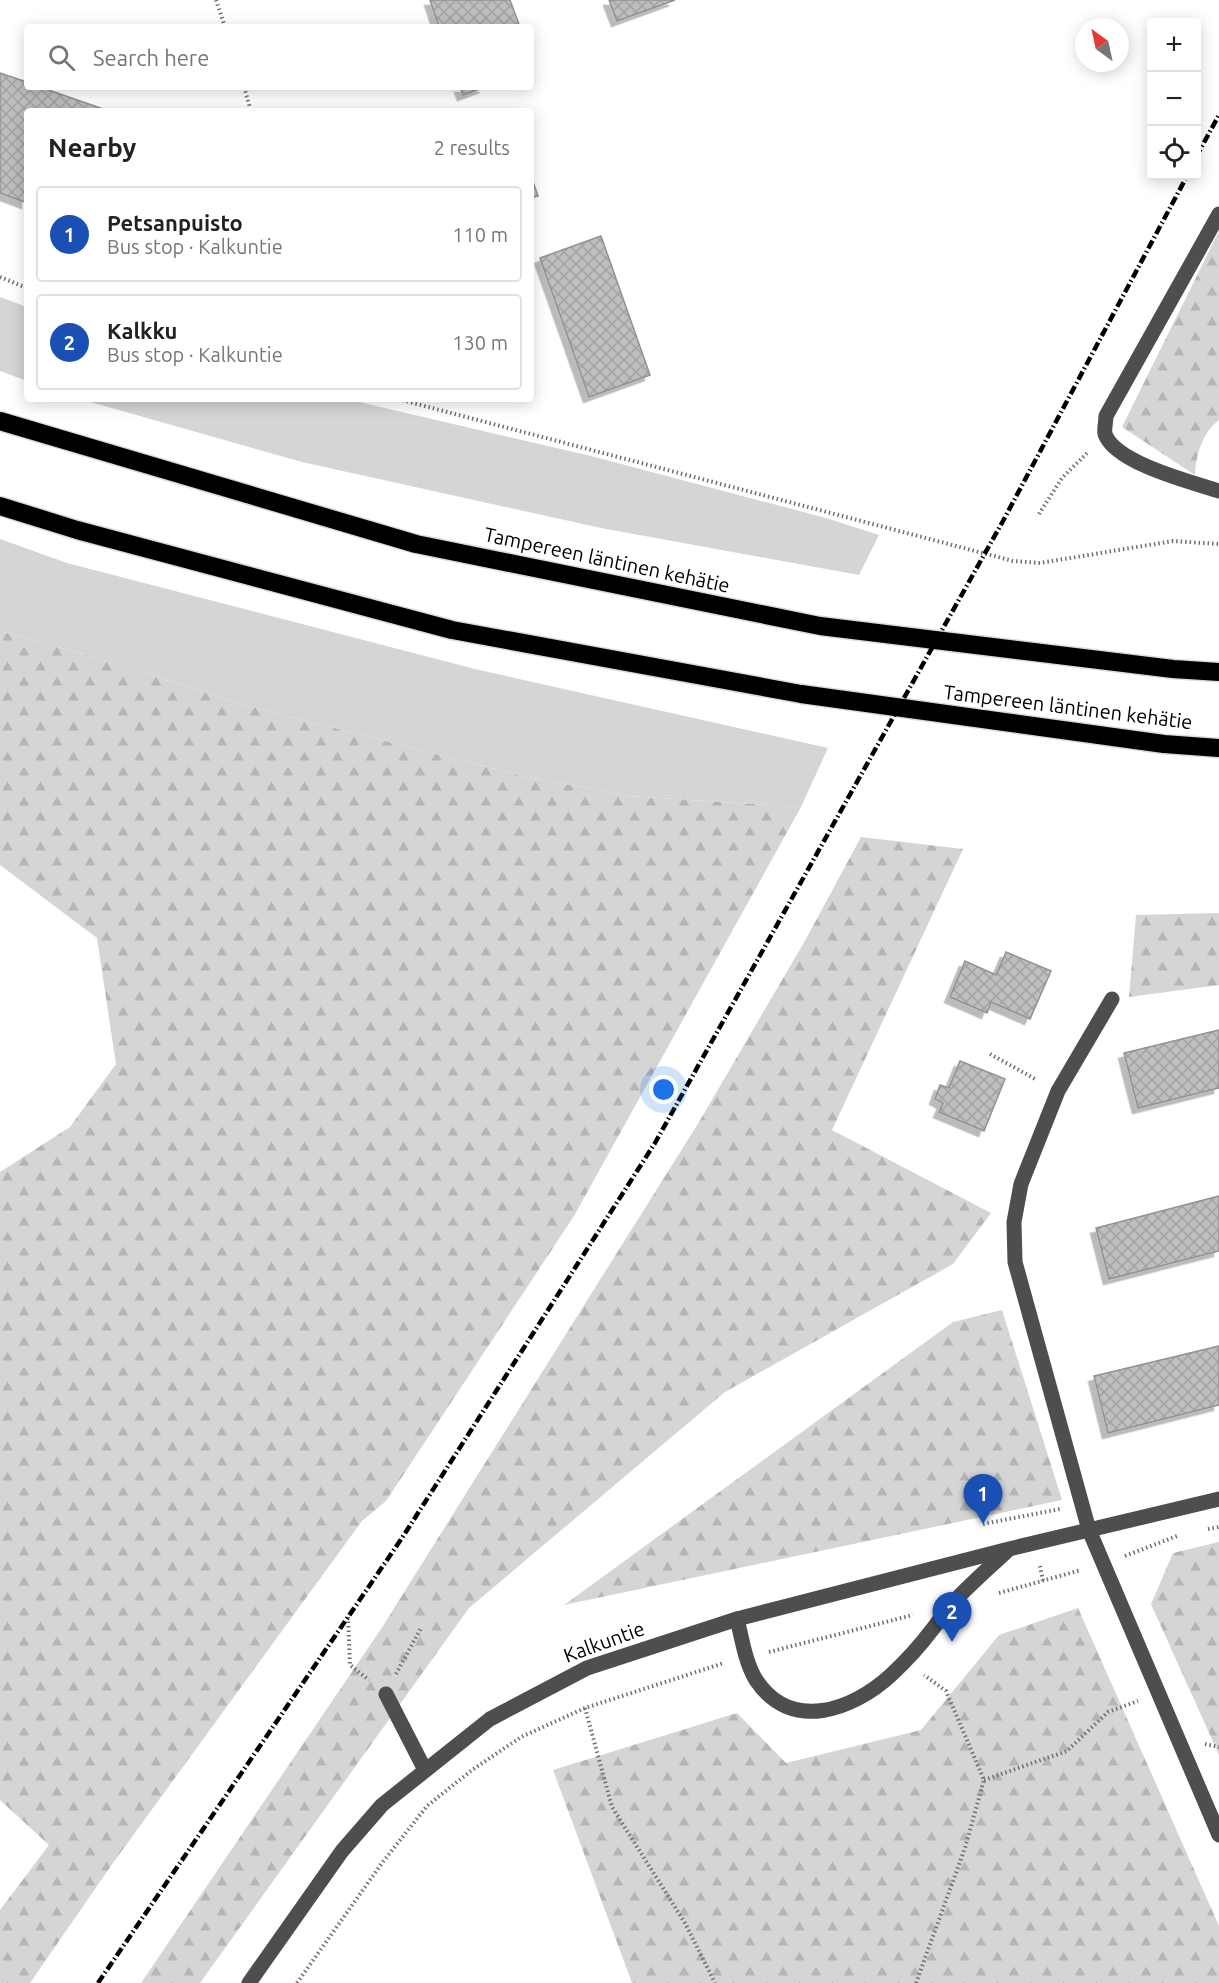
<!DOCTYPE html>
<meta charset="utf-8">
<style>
:root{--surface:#fff;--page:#f6f6f6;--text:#222;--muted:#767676;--line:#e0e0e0;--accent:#000}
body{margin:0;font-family:Ubuntu,sans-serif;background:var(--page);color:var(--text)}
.controls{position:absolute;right:18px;top:18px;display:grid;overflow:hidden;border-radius:6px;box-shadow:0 3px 15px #0003}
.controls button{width:54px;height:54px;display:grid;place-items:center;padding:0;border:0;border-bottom:2px solid var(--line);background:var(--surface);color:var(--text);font:30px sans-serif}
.compass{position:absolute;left:1075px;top:18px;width:54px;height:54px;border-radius:50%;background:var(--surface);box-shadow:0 3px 15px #0003;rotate:327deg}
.you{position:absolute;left:664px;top:1090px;width:21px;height:21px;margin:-15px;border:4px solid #fff;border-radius:50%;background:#1a73e8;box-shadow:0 0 0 9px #1a73e833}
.badge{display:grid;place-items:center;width:39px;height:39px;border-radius:50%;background:var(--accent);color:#fff;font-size:20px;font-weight:700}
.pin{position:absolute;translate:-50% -50px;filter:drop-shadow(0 2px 3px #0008)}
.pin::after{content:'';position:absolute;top:32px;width:21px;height:18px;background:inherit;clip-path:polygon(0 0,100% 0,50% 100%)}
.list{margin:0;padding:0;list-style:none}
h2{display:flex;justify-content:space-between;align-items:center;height:78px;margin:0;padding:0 24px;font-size:26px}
h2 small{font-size:20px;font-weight:400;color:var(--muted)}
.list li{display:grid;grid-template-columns:39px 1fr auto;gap:18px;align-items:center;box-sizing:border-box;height:96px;margin:0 12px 12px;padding:0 12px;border:2px solid var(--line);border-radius:6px}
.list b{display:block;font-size:22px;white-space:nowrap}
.list p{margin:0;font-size:20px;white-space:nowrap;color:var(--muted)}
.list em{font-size:20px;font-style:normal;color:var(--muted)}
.icon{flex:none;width:33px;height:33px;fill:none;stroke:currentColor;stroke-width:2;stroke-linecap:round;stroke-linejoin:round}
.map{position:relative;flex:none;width:1219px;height:1983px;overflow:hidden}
.search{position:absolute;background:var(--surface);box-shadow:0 3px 15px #0003;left:24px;top:24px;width:510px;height:66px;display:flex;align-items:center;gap:15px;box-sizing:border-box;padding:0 21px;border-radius:6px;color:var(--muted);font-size:22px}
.panel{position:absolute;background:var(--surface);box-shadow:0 3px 15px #0003;left:24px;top:108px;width:510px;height:294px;border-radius:6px}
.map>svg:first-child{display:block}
.green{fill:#d5d5d5}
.forest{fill:url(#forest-firs)}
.building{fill:url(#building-cross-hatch);stroke:#929292;stroke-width:1.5;filter:url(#shadow)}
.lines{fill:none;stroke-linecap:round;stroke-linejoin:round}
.highway-casing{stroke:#dbdbdb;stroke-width:21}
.path{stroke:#707070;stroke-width:4;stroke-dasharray:1.5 3;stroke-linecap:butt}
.minor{stroke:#4e4e4e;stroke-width:15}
.highway{stroke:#000;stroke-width:18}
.rail{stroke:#000;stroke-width:4.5;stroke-dasharray:9 3 1.5 3;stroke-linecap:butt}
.labels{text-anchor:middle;stroke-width:4.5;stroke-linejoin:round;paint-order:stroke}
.street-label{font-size:20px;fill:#000;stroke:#fff}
</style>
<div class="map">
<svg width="1219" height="1983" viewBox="0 0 1219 1983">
<defs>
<pattern id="forest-firs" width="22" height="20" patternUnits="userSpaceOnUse" patternTransform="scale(1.5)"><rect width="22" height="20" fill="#d5d5d5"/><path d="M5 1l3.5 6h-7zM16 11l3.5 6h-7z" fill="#b5b5b5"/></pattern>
<pattern id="building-cross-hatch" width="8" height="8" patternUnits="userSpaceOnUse" patternTransform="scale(1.5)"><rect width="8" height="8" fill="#bebebe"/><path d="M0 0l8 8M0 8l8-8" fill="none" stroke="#a2a2a2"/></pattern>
<filter id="shadow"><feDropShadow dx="-5.5" dy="5.5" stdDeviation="0" flood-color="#0004"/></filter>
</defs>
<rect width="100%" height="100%" fill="#fff"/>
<g class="green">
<path d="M 0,297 L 27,307 L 27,381 L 0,371 Z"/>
<path d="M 80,399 L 346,399 L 591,456 L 826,518 L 879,535 L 859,575 L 601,528 L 302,462 Z"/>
<path d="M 0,539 L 67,563 L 475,669 L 828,748 L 801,807 L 629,796 L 518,775 L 244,705 L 90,656 L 0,631 Z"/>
</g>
<g class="forest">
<path d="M 1219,231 L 1219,420 C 1202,433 1196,455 1195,475 L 1122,427 Z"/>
<path d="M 0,631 L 90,656 L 244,705 L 518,775 L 629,796 L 801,807 L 574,1216 L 386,1501 L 362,1521 L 113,1863 L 30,1983 L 0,1983 L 0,1910 L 49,1845 L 0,1800 L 0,1172 L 70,1127 L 116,1064 L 97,938 L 0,865 Z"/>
<path d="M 861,837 L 963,849 L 832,1130 L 991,1213 L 953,1264 L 725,1392 L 469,1608 L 200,1983 L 141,1983 L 381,1629 L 699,1122 L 806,939 Z"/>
<path d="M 1219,913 L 1219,985 L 1129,997 L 1136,915 Z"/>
<path d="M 1002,1310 L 1062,1500 L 564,1605 L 953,1322 Z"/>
<path d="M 1219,1542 L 1219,1755 L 1151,1604 L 1173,1553 Z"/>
<path d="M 1078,1608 L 1219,1926 L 1219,1983 L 632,1983 L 553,1770 L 737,1713 L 786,1763 L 921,1730 L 999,1635 Z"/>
</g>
<g class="building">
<path d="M 430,0 L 510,0 L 520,27 L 439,27 Z"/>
<path d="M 609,0 L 675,0 L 617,21 Z"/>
<path d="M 0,73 L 27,82 L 27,87 L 40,87 L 109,111 L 27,111 L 27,203 L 0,193 Z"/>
<path d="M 460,87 L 485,87 L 463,95 Z"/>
<path d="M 531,176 L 538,196 L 531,198 Z"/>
<path d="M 601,236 L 650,375 L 589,397 L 540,258 Z"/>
<path d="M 1006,952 L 1051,971 L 1030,1019 L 991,1002 L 987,1013 L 950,997 L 965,961 L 996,975 Z"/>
<path d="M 1219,1030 L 1219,1088 L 1138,1108 L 1124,1053 Z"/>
<path d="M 960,1061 L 1005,1079 L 984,1131 L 939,1112 L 943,1103 L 935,1099 L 940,1085 L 949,1088 Z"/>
<path d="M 1219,1196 L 1219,1251 L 1109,1279 L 1096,1228 Z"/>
<path d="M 1219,1346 L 1219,1405 L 1108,1433 L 1094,1376 Z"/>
</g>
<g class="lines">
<defs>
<g id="highway">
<path d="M 0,421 L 416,544 L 820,626 L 1173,669 L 1219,672"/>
<path d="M 0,506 L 77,530 L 452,630 L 801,694 L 1164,744 L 1219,748"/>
</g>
</defs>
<use href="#highway" class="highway-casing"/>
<g class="path">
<path d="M 216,0 L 225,27"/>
<path d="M 244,87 L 251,111"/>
<path d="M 0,277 L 27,288"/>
<path d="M 398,399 L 1013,561 L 1040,563 L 1173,541 L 1219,544"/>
<path d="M 1039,514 L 1062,478 L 1088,452"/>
<path d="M 990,1054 L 1037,1080"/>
<path d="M 983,1524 L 1060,1509"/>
<path d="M 1208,1529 L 1219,1527"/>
<path d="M 1125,1556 L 1177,1536"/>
<path d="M 1040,1566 L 1043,1581"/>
<path d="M 999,1593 L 1081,1570"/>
<path d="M 348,1617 L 350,1665 L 369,1680"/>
<path d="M 769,1652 L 913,1615"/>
<path d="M 396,1674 L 421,1628"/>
<path d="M 585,1708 L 612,1807 L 685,1923 L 715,1983"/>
<path d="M 1205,1744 L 1219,1747"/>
<path d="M 984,1780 L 1067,1751 L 1108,1712 L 1138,1701"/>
<path d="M 297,1983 L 382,1863 L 427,1806 L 472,1770 L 521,1737 L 585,1708 L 724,1663"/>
<path d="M 916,1983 L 965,1848 L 984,1780 L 946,1691 L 924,1675"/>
</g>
<g class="minor">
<path d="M 1219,214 L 1106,416 C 1106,421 1104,429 1105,434 C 1115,463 1191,482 1219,491"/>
<path d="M 1112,999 L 1058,1091 L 1021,1184 L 1014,1222 L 1015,1262 L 1089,1530 L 1219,1835"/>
<path d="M 737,1619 C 742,1638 745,1662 756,1680 C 791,1733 853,1710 891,1675 C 905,1662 919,1647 931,1631 C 938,1623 943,1613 951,1605 C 968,1586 988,1569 1007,1551"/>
<path d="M 386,1694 L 425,1770"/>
<path d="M 249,1983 L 342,1851 L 382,1805 L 490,1719 L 587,1668 L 737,1619 L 1009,1549 L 1219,1499"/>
</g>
<use href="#highway" class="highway"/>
<g class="rail">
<path d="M 1196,157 L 1219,115"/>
<path d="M 98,1983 L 402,1538 L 655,1143 L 1003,521 L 1187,176"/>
</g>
</g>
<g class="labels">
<g class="street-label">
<text transform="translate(607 560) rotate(12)" y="7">Tampereen läntinen kehätie</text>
<text transform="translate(1068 707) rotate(7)" y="7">Tampereen läntinen kehätie</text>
<text transform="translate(604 1642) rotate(-20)" y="7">Kalkuntie</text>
</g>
</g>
</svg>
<div class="controls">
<button>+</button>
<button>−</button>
<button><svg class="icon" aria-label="locate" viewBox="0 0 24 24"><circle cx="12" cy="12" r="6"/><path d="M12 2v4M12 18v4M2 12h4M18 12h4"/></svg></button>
</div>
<svg class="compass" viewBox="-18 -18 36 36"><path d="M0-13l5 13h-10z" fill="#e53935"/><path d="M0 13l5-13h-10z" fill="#767676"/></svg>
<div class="you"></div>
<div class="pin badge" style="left:983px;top:1524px;background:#1a4fb4">1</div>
<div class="pin badge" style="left:952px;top:1642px;background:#1a4fb4">2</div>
<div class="search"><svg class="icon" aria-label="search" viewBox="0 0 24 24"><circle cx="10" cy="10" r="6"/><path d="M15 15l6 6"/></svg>Search here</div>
<section class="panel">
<h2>Nearby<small>2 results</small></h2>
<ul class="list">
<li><span class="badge" style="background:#1a4fb4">1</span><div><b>Petsanpuisto</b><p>Bus stop · Kalkuntie</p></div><em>110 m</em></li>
<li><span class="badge" style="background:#1a4fb4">2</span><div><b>Kalkku</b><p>Bus stop · Kalkuntie</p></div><em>130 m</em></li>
</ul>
</section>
</div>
